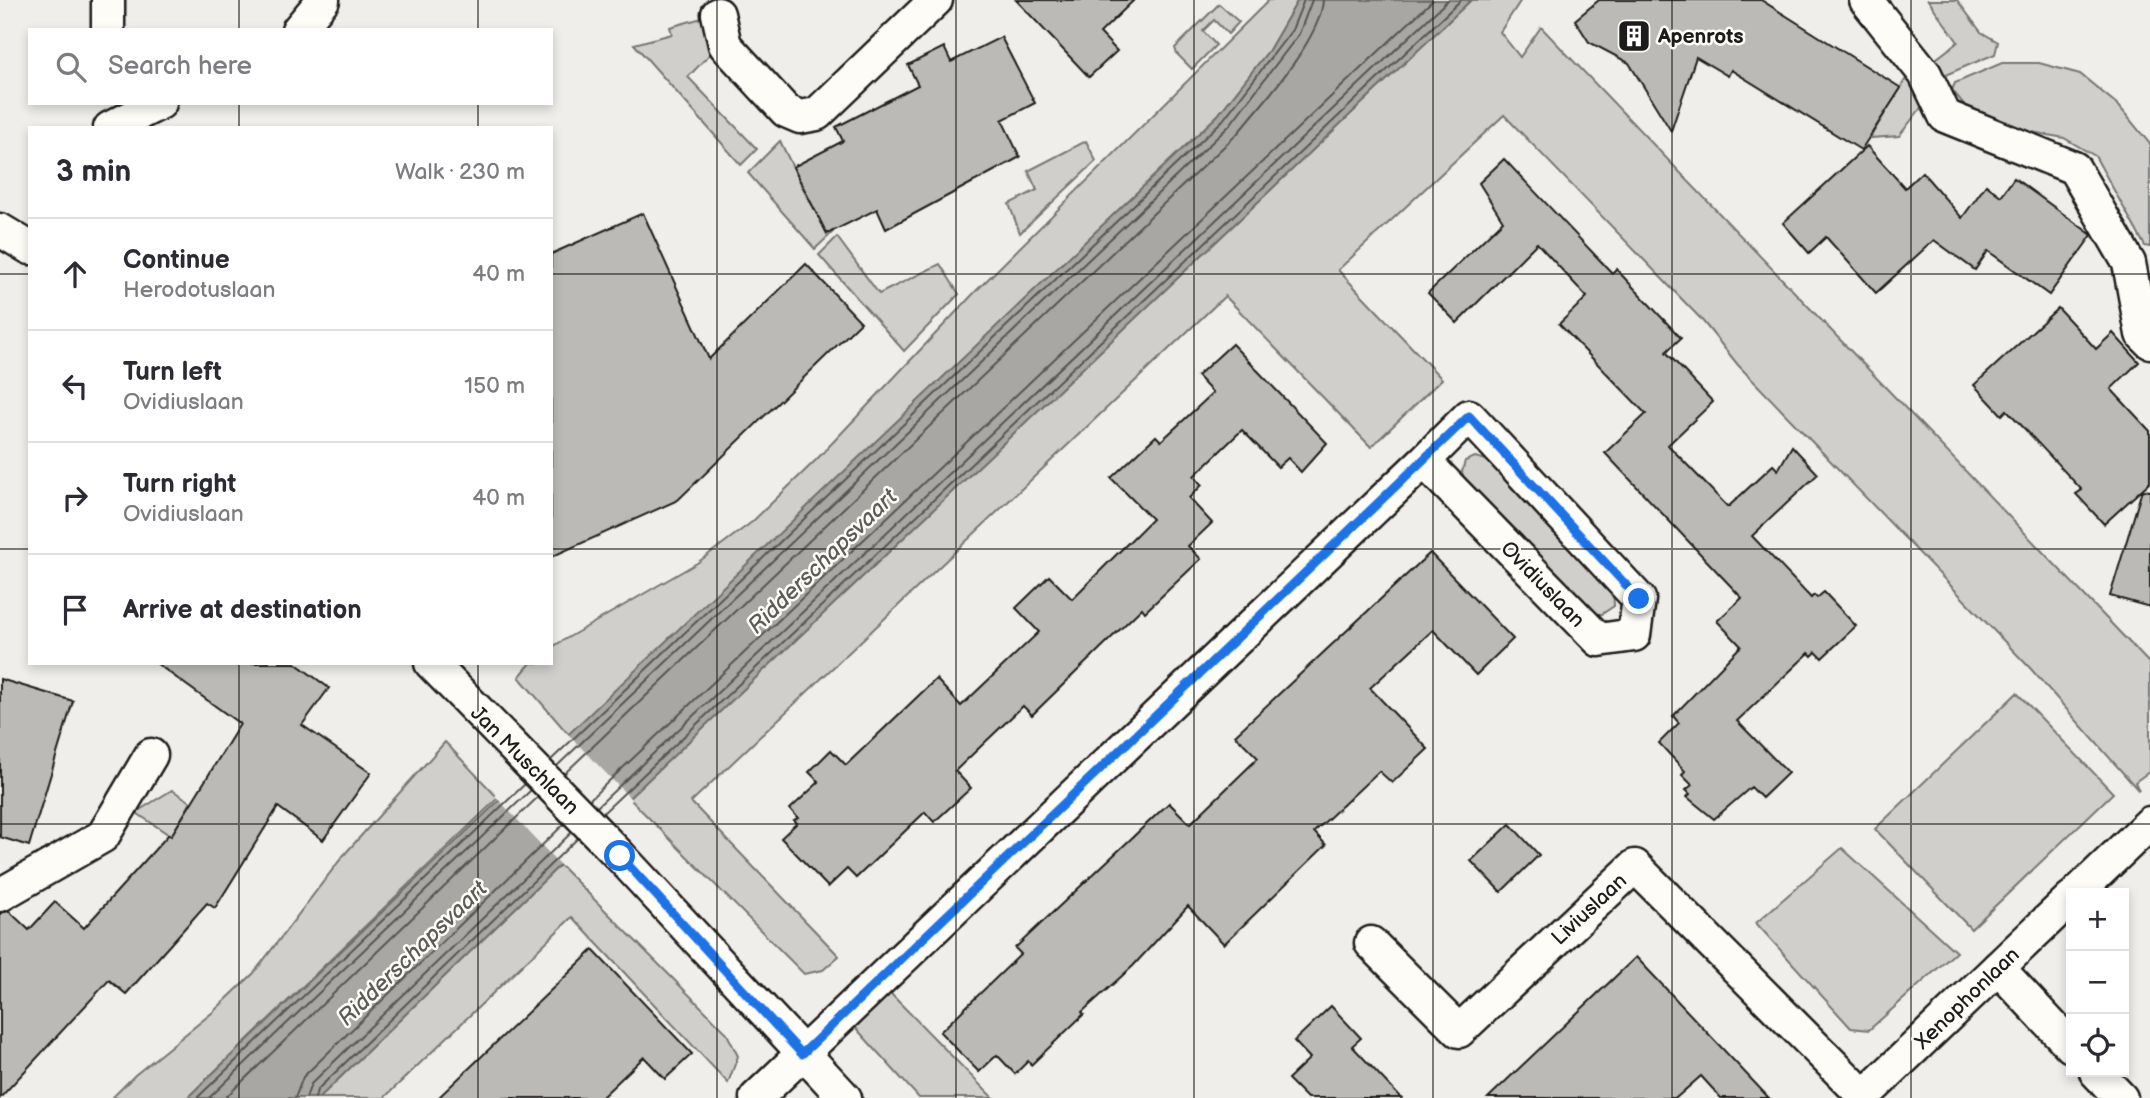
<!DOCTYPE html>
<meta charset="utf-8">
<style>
:root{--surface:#fff;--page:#f2f2f3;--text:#2b2b33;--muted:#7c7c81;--line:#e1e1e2}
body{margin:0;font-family:"Balsamiq Sans",sans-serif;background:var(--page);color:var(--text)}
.controls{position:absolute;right:21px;bottom:21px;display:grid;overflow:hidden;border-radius:0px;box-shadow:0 4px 10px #0003}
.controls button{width:63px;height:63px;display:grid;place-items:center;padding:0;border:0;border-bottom:2px solid var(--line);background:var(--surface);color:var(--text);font:35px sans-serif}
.stop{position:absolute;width:21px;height:21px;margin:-16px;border:5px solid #1a73e8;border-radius:50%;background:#fff}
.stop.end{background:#1a73e8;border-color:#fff;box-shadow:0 2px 7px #0008}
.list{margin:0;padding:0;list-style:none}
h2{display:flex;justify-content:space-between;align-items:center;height:91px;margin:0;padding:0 28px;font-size:30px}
h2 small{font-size:23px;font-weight:400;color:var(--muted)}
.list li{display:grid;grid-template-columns:46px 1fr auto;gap:21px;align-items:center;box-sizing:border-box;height:112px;padding:0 28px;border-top:2px solid var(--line)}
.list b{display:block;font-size:26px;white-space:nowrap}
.list p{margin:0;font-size:23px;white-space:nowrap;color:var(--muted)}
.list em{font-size:23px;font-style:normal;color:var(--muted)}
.icon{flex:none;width:38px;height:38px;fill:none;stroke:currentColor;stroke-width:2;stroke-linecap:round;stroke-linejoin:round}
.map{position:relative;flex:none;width:2150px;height:1098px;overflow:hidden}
.search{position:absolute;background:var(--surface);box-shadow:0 4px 10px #0003;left:28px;top:28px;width:525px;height:77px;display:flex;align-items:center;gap:18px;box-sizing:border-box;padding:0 24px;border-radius:0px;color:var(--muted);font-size:26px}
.panel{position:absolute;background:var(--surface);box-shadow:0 4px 10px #0003;left:28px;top:126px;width:525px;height:539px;border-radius:0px}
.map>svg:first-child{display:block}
.green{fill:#d0cfcc;stroke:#767674;stroke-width:2}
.water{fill:#a8a7a3;stroke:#706f6d;stroke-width:2}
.pier{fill:#f0eeea}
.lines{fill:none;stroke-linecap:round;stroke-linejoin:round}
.shore{stroke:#545452;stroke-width:2}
.building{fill:#bbbab6;stroke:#1c1c1c;stroke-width:2}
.minor-casing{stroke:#1c1c1c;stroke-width:37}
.minor{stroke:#fdfcf7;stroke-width:32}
.route{stroke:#1a73e8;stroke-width:9}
.grid{fill:none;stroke:#1c1c1c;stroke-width:2;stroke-opacity:0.55}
.labels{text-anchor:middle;stroke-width:5;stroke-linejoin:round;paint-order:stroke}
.poi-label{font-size:21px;font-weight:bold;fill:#1c1c1c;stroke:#fdfcf7;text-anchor:start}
.street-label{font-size:21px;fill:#1c1c1c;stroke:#fdfcf7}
.water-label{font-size:23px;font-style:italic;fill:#5b5b59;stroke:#fdfcf7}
</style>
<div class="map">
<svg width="2150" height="1098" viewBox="0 0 2150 1098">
<rect width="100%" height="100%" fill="#f0eeea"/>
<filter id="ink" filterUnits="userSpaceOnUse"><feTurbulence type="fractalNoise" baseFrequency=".0143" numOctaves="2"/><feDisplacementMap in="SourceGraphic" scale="14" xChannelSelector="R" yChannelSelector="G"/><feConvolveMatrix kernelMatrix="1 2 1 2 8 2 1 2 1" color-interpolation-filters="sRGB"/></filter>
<g filter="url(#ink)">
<g class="green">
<path d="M 1269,0 L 1298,0 L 1269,50 L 1218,115 L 569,735 L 519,677 L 531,663 L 551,663 L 551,648 L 557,644 L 697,563 L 752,522 L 817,459 L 977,290 Z"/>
<path d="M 1471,0 L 1521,0 L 1500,32 L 1520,57 L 1541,27 L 2150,664 L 2150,771 L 2135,782 L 2139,791 L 2030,668 L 1738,365 L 1701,319 L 1504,115 L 1338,270 L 1442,379 L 1371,447 L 1225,296 L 691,802 L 839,956 L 823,970 L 804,974 L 629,798 Z"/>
<path d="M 1928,0 L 1957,0 L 1981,32 L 1998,42 L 1995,54 L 1943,76 L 1932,62 L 1958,42 Z"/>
<path d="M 1219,4 L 1239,22 L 1228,34 L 1214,20 L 1203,31 L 1216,45 L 1192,69 L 1177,54 L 1175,48 Z"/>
<path d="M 709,16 L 712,52 L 688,77 L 757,149 L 741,165 L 634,44 L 672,34 L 670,27 Z"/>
<path d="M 2002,63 L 2039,63 L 2080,74 L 2118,105 L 2150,144 L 2150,247 L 2145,246 L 2095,156 L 2064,138 L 1984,123 L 1972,114 L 1952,90 L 1955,83 Z"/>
<path d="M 1905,80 L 1911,81 L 1924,104 L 1899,136 L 1870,138 Z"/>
<path d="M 780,141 L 810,202 L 833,232 L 815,249 L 748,173 Z"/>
<path d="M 1086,141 L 1096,161 L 1020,233 L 1009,204 L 1037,190 L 1028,171 Z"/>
<path d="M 837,237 L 879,294 L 940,264 L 959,294 L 904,351 L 819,255 Z"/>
<path d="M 1475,457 L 1490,461 L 1613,589 L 1614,606 L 1602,614 L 1595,614 L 1466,483 L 1462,472 L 1465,461 Z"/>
<path d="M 2017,693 L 2113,793 L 1971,929 L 1875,829 Z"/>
<path d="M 445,742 L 498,798 L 187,1098 L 112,1098 L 135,1075 L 213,1012 L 253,974 L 343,856 Z"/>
<path d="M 172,790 L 191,802 L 171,836 L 138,814 L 138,811 Z"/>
<path d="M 1842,848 L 1956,952 L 1869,1030 L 1851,1028 L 1756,923 Z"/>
<path d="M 560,865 L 726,1032 L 738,1056 L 728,1083 L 572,917 L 384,1098 L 319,1098 Z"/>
<path d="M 889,992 L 993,1098 L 919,1098 L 854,1026 Z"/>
</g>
<path class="water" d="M 1298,0 L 1471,0 L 629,798 L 319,1098 L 187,1098 L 1218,115 L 1269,50 Z"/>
<path class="pier" d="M 566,732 L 632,800 L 562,867 L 495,796 Z"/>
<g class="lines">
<g class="shore">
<path d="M 551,760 L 1223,120 L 1292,30 L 1304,0"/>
<path d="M 557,766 L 1229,126 L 1299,34 L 1312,0"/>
<path d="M 564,774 L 1237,134 C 1262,104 1321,39 1323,0"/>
<path d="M 589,800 L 1433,0"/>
<path d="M 597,807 L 1448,0"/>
<path d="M 603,813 L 1461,0"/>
<path d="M 197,1098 L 525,784"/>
<path d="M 209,1098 L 531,790"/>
<path d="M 225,1098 L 538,797"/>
<path d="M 295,1098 L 303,1077 L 564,824"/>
<path d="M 306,1098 L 311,1084 L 572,832"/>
<path d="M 315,1098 L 317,1090 L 578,838"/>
</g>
</g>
<g class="building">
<path d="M 1016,0 L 1134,0 L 1100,33 L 1117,51 L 1089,77 Z"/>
<path d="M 1599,0 L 1761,0 L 1901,88 L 1861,150 L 1731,70 L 1728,76 L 1696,57 L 1671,131 L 1629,63 L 1589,42 L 1575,20 Z"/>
<path d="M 1001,37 L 1035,103 L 1002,120 L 1020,157 L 886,229 L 877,209 L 827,234 L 793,167 L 843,141 L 836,127 L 918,85 L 908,65 L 944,47 L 951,62 Z"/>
<path d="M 1867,146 L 1905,188 L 1922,172 L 1962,218 L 1986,185 L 2001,196 L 2014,178 L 2092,235 L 2049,295 L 1988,251 L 1975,270 L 1934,240 L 1876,293 L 1826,237 L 1809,253 L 1783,223 Z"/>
<path d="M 1504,159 L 1612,273 L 1616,269 L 1681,338 L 1666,352 L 1713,402 L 1668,445 L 1728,507 L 1773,465 L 1778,470 L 1792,446 L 1818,474 L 1752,536 L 1811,598 L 1814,595 L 1817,598 L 1824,592 L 1856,626 L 1822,658 L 1816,652 L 1812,656 L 1809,653 L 1737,721 L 1788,773 L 1762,798 L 1751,787 L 1714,819 L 1687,797 L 1690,794 L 1686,790 L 1692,785 L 1682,775 L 1685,771 L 1659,743 L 1679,723 L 1673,716 L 1741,646 L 1717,621 L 1742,598 L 1605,453 L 1646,414 L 1559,324 L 1587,297 L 1537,243 L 1457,323 L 1428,293 L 1503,221 L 1479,183 Z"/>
<path d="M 643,213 L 709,359 L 806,264 L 861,322 L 678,500 L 551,557 L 551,254 Z"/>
<path d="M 2058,308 L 2096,349 L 2113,333 L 2139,362 L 2111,389 L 2150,431 L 2150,482 L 2104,524 L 2076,494 L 2082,490 L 2007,410 L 2002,415 L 1974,385 Z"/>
<path d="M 1232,344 L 1327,443 L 1301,472 L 1288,458 L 1278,467 L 1242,430 L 1194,476 L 1202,485 L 1189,498 L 1212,523 L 1188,546 L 1201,559 L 1145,612 L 1142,608 L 1032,715 L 1023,706 L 955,771 L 971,788 L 934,822 L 925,812 L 856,878 L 847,869 L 828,887 L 781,838 L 797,823 L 794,820 L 798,818 L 790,809 L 819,782 L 809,772 L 831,750 L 846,765 L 936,679 L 961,706 L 1039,632 L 1016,608 L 1049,576 L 1072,599 L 1152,519 L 1111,478 L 1156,436 L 1161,441 L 1213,393 L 1197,376 Z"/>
<path d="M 2142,490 L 2150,491 L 2150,607 L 2110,596 Z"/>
<path d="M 1430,553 L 1513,639 L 1476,675 L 1433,630 L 1370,688 L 1428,749 L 1392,783 L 1379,771 L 1314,832 L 1326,845 L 1224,944 L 1188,906 L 1133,966 L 1082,1012 L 1084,1014 L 1031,1065 L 1028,1061 L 1015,1074 L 997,1055 L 979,1072 L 940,1032 L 1021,954 L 1015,948 L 1169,803 L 1190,824 L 1258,758 L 1235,735 Z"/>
<path d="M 156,663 L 295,663 L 329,688 L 302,725 L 371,773 L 323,840 L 278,807 L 215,908 L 207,903 L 126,994 L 109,980 L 0,1098 L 0,913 L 9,911 L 29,930 L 55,902 L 84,928 L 169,834 L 171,836 L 240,724 Z"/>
<path d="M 0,679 L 73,701 L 29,846 L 0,837 Z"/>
<path d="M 1510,824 L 1539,855 L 1501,892 L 1471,861 Z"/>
<path d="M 593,950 L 692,1054 L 665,1079 L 644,1057 L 601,1098 L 438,1098 Z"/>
<path d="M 1636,957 L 1769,1098 L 1721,1098 L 1701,1076 L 1676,1098 L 1488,1098 Z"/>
<path d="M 1331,1006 L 1361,1038 L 1352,1046 L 1401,1098 L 1307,1098 L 1288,1079 L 1310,1058 L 1294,1041 Z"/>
</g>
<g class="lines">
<defs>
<g id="minor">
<path d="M 108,0 L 108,30"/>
<path d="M 1866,0 L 1925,74 L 1945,116 L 2074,168 L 2129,263 L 2142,334 L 2150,342"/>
<path d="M 718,14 L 725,45 L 786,111 L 800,117 L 817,114 L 936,0"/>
<path d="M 298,30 L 323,0"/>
<path d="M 110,128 L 160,103"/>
<path d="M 0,230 L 30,248"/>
<path d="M 431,663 L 620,856 L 845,1098"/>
<path d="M 2077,893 L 2150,823"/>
<path d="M 0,895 L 103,836 L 151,755"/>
<path d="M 1371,943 L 1459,1031 L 1635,866 L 1864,1096"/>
<path d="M 1998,968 L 2071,1046"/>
<path d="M 2096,1072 L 2121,1098"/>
<path d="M 756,1098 L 1424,461 L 1599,640 L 1634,635 L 1639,599 L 1469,416 L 1424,461"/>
<path d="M 1862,1098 L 2071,898"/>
</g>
</defs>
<use href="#minor" class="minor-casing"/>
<use href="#minor" class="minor"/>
</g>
</g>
<g class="lines" filter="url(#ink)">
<path class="route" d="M 620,856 L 802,1054 L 1469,416 L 1639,599"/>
</g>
<path class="grid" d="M 239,0 L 239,30M 478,0 L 478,30M 717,0 L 717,1098M 956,0 L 956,1098M 1194,0 L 1194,1098M 1433,0 L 1433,1098M 1672,0 L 1672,1098M 1911,0 L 1911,1098M 239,103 L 239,128M 478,103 L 478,128M 0,274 L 30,274M 551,274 L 2150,274M 0,549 L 30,549M 551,549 L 2150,549M 239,663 L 239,1098M 478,663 L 478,1098M 0,824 L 2150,824"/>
<defs>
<symbol id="building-square" viewBox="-11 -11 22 22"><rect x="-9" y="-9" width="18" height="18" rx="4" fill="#1c1c1c" stroke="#fdfcf7"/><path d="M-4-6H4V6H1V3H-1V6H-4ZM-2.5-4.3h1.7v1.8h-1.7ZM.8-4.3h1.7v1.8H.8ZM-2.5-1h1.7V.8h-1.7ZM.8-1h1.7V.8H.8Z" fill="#fff"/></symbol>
</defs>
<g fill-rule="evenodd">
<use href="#building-square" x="1615" y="17" width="38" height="38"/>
</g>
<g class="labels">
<g class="poi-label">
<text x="1658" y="43">Apenrots</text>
</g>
<g class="street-label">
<text transform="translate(1543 584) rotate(46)" y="7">Ovidiuslaan</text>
<text transform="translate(525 760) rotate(45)" y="7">Jan Muschlaan</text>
<text transform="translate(1589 909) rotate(-43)" y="7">Liviuslaan</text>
<text transform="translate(1967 998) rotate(-44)" y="7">Xenophonlaan</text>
</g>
<g class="water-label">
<text transform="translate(822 561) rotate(-44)" y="8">Ridderschapsvaart</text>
<text transform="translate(412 953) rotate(-44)" y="8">Ridderschapsvaart</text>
</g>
</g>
</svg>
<div class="controls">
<button>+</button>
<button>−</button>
<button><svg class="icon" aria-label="locate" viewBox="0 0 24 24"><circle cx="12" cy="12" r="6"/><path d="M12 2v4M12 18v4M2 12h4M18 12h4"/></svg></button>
</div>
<div class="stop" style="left:620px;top:856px"></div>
<div class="stop end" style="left:1639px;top:599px"></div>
<div class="search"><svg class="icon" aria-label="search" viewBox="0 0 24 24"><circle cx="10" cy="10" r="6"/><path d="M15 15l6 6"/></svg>Search here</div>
<section class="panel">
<h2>3 min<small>Walk · 230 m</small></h2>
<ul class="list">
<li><svg class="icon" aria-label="ahead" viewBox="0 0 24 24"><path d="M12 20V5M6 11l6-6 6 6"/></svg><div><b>Continue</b><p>Herodotuslaan</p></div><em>40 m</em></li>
<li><svg class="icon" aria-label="left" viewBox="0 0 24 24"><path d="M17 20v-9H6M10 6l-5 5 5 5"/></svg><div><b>Turn left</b><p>Ovidiuslaan</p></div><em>150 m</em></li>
<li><svg class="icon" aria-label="right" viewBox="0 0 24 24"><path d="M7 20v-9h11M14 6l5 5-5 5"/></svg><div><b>Turn right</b><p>Ovidiuslaan</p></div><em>40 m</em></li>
<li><svg class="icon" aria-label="arrive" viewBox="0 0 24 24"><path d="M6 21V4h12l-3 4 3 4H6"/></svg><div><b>Arrive at destination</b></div></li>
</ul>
</section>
</div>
